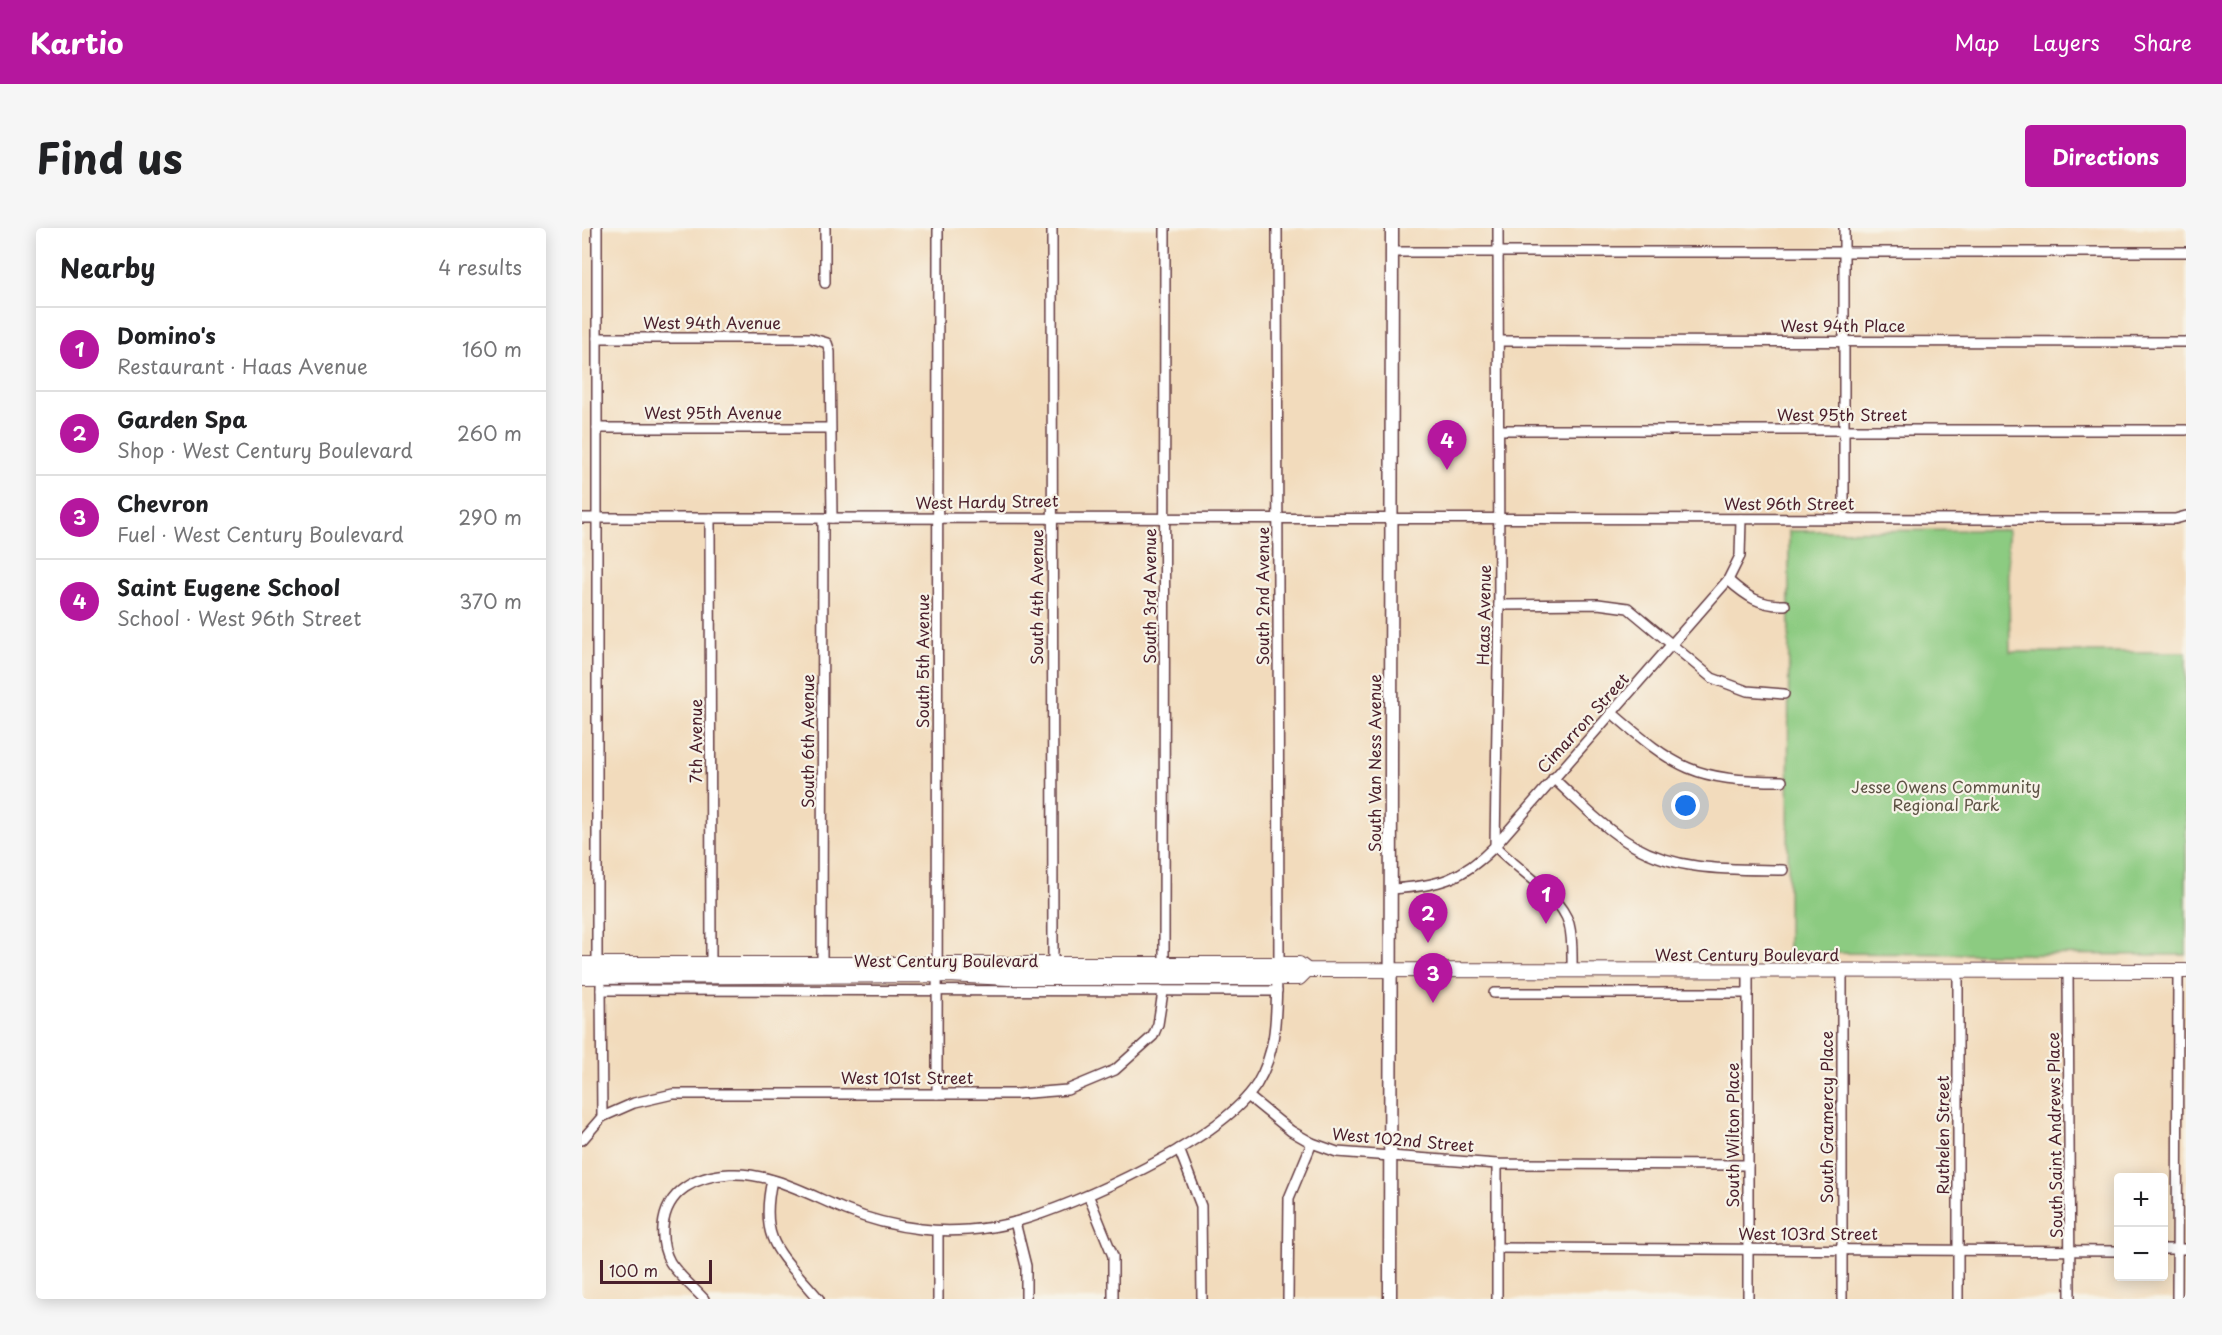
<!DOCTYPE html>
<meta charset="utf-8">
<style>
:root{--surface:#fff;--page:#f6f6f6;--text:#202124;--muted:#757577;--line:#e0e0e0;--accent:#b5179e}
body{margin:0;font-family:"Playpen Sans",sans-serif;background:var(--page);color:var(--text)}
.controls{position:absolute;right:18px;bottom:18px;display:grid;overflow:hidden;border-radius:6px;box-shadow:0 3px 15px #0003}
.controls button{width:54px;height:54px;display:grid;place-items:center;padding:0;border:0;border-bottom:2px solid var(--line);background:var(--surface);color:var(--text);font:30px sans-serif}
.scale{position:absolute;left:18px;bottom:15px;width:112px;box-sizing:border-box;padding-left:6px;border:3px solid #4a1f2b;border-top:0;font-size:16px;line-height:21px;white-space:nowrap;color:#4a1f2b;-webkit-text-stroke:4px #f7f3e8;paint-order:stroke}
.you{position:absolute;left:1104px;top:578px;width:21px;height:21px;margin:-15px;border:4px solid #fff;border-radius:50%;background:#1a73e8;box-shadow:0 0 0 9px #1a73e833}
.badge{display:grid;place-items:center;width:39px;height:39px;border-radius:50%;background:var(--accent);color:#fff;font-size:20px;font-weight:700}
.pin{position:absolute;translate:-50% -50px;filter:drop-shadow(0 2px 3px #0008)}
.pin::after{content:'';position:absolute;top:32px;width:21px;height:18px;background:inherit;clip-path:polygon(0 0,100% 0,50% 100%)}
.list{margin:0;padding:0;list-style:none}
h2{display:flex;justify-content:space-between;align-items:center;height:78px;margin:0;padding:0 24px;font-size:26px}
h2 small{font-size:20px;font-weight:400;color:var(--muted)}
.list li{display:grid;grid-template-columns:39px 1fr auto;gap:18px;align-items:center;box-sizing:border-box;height:84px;padding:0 24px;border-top:2px solid var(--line)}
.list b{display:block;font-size:22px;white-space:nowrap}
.list p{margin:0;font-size:20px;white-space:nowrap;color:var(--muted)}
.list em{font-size:20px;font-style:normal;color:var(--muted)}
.map{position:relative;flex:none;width:1604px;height:1071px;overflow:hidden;border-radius:6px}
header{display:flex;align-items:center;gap:36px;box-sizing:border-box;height:84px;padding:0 30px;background:var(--accent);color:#fff}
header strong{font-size:28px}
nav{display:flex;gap:33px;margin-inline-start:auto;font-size:21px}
.intro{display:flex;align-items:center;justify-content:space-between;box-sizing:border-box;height:144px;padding:0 36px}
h1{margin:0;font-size:42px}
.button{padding:15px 27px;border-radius:6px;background:var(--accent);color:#fff;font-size:21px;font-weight:700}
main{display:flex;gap:36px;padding:0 36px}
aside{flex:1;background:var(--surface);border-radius:6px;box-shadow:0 3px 15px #0003}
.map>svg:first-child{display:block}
.green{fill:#8ccb81;stroke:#6b7556;stroke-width:1.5}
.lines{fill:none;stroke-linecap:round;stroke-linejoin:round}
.street-casing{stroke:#633b41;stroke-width:12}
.secondary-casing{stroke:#633b41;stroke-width:15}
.primary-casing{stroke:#633b41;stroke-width:16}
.street{stroke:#fff;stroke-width:9}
.secondary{stroke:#fff;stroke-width:12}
.primary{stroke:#fff;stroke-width:14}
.labels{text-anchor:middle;stroke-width:4.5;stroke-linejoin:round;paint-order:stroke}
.street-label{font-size:16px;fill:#4a1f2b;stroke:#f7f3e8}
.park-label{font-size:16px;fill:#5e5345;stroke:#f7f3e8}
</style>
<header>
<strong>Kartio</strong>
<nav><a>Map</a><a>Layers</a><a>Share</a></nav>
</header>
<div class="intro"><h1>Find us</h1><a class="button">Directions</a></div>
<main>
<aside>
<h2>Nearby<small>4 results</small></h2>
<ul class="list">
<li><span class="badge">1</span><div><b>Domino's</b><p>Restaurant · Haas Avenue</p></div><em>160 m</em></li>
<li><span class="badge">2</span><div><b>Garden Spa</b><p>Shop · West Century Boulevard</p></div><em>260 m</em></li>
<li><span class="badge">3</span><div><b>Chevron</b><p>Fuel · West Century Boulevard</p></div><em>290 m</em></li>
<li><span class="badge">4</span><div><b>Saint Eugene School</b><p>School · West 96th Street</p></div><em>370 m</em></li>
</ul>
</aside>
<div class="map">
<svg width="1604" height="1071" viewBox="0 0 1604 1071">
<rect width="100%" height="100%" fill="#f7f3e8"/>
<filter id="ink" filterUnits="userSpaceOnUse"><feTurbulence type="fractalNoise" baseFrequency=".0167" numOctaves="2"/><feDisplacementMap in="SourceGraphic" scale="12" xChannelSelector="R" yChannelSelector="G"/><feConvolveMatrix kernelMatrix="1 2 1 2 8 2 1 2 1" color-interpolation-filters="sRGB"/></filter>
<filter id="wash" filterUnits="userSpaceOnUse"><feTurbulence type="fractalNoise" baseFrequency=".008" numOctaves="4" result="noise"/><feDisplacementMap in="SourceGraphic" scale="24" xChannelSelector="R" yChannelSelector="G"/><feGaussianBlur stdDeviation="1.35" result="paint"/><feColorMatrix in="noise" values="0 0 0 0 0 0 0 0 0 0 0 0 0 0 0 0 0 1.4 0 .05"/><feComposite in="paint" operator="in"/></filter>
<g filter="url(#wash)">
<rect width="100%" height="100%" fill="#f2dbbc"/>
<path class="green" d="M 1426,302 L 1428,424 L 1604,424 L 1604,727 L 1206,725 L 1207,303 Z"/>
</g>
<g filter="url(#ink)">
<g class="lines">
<defs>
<g id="street">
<path d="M 15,0 L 15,736"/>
<path d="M 470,0 L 471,738"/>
<path d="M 695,0 L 697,736"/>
<path d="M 916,0 L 917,377 L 913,618 C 933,640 979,667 987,696 C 991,711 990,728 990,743"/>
<path d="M 810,24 L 1604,24"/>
<path d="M 243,55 L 243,0"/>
<path d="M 15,110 L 228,110 L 245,115 L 248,124 L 250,290"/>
<path d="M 917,113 L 1604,114"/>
<path d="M 15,200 L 248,200"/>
<path d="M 917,202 L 1604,202"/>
<path d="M 0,290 L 1593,291 L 1604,288"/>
<path d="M 128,290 L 129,736"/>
<path d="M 1262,291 L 1262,0"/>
<path d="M 1146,352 C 1164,368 1178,378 1203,377"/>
<path d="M 917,377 L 1016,376 L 1046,380 L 1130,450 L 1165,463 L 1202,466"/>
<path d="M 1029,484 C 1094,541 1113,553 1200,553"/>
<path d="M 971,550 C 997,574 1022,601 1052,618 C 1097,644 1151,641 1201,642"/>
<path d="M 809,661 C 856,658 880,652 913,618 L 1146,352 L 1158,328 L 1159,291"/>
<path d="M 240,735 L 241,291"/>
<path d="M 582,737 L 583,0"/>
<path d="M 1260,743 L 1260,1071"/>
<path d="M 1376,743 L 1376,1071"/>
<path d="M 1486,743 L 1488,1071"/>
<path d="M 19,762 L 695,763"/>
<path d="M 912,765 L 1166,765"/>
<path d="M 355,866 L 356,0"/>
<path d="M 666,868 L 709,903 L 730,915 L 755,924 L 915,936 L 1166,937"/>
<path d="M 20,889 L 52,875 L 91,866 L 435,866 L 485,862 L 533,842 L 571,808 L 576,796 L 581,764"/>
<path d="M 0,912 L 20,889 L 19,757"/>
<path d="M 597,921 L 619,978 L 620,1071"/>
<path d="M 190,952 C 176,1016 200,1026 237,1071"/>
<path d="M 507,969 L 531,1028 L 531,1071"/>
<path d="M 433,994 L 444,1038 L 444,1071"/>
<path d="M 356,1003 L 356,1071"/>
<path d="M 915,1020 L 1536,1023"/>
<path d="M 1582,1021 L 1604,1021"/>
<path d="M 122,1071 C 111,1059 97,1048 88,1034 C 82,1023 80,1011 81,999 C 84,962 115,948 148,946 C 189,944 227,967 264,982 C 288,992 313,998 339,1001 C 369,1005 404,1002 433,994 C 497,976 639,912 675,856 C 695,823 694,787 695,750"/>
<path d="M 706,1071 L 707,970 L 730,915"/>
<path d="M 915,1071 L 915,936"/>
<path d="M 1166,1071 L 1166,743"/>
<path d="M 1595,1071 L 1596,743"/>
</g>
<path id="secondary" d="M 808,1071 L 810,0"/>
<g id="primary">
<path d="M 0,736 L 717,736 L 725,742 L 1604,743"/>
<path d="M 0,749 L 366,747 L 426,750 L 717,750 L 725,742"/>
</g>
</defs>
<use href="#street" class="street-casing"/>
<use href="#secondary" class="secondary-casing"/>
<use href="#primary" class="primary-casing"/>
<use href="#street" class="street"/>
<use href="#secondary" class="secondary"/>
<use href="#primary" class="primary"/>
</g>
</g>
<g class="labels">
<g class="street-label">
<text x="130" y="101">West 94th Avenue</text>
<text x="1261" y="104">West 94th Place</text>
<text x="131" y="191">West 95th Avenue</text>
<text x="1260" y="193">West 95th Street</text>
<text transform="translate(405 274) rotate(-1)" y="6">West Hardy Street</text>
<text x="1207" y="282">West 96th Street</text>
<text transform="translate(568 368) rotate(-90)" y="6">South 3rd Avenue</text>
<text transform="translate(681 368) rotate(-90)" y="6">South 2nd Avenue</text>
<text transform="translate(455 369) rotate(-90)" y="6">South 4th Avenue</text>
<text transform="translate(902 387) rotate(-89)" y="6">Haas Avenue</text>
<text transform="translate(341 433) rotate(-90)" y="6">South 5th Avenue</text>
<text transform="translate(1001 495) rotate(-48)" y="6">Cimarron Street</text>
<text transform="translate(114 513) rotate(-90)" y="6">7th Avenue</text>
<text transform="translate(226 513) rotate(-90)" y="6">South 6th Avenue</text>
<text transform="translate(793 535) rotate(-90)" y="6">South Van Ness Avenue</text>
<text x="1165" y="733">West Century Boulevard</text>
<text x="364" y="739">West Century Boulevard</text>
<text x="325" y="856">West 101st Street</text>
<text transform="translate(1245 889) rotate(-90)" y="6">South Gramercy Place</text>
<text transform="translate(1151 907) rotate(-90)" y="6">South Wilton Place</text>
<text transform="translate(1361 907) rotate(-90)" y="6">Ruthelen Street</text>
<text transform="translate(1473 907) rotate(-91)" y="6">South Saint Andrews Place</text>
<text transform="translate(821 912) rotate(5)" y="6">West 102nd Street</text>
<text x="1226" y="1012">West 103rd Street</text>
</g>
<g class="park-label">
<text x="1364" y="565">Jesse Owens Community<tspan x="1364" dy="18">Regional Park</tspan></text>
</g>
</g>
</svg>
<div class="controls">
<button>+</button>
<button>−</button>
</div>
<div class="scale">100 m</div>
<div class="you"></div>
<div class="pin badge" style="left:964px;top:696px">1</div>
<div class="pin badge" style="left:846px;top:715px">2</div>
<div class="pin badge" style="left:851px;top:775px">3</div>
<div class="pin badge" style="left:865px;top:242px">4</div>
</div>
</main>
